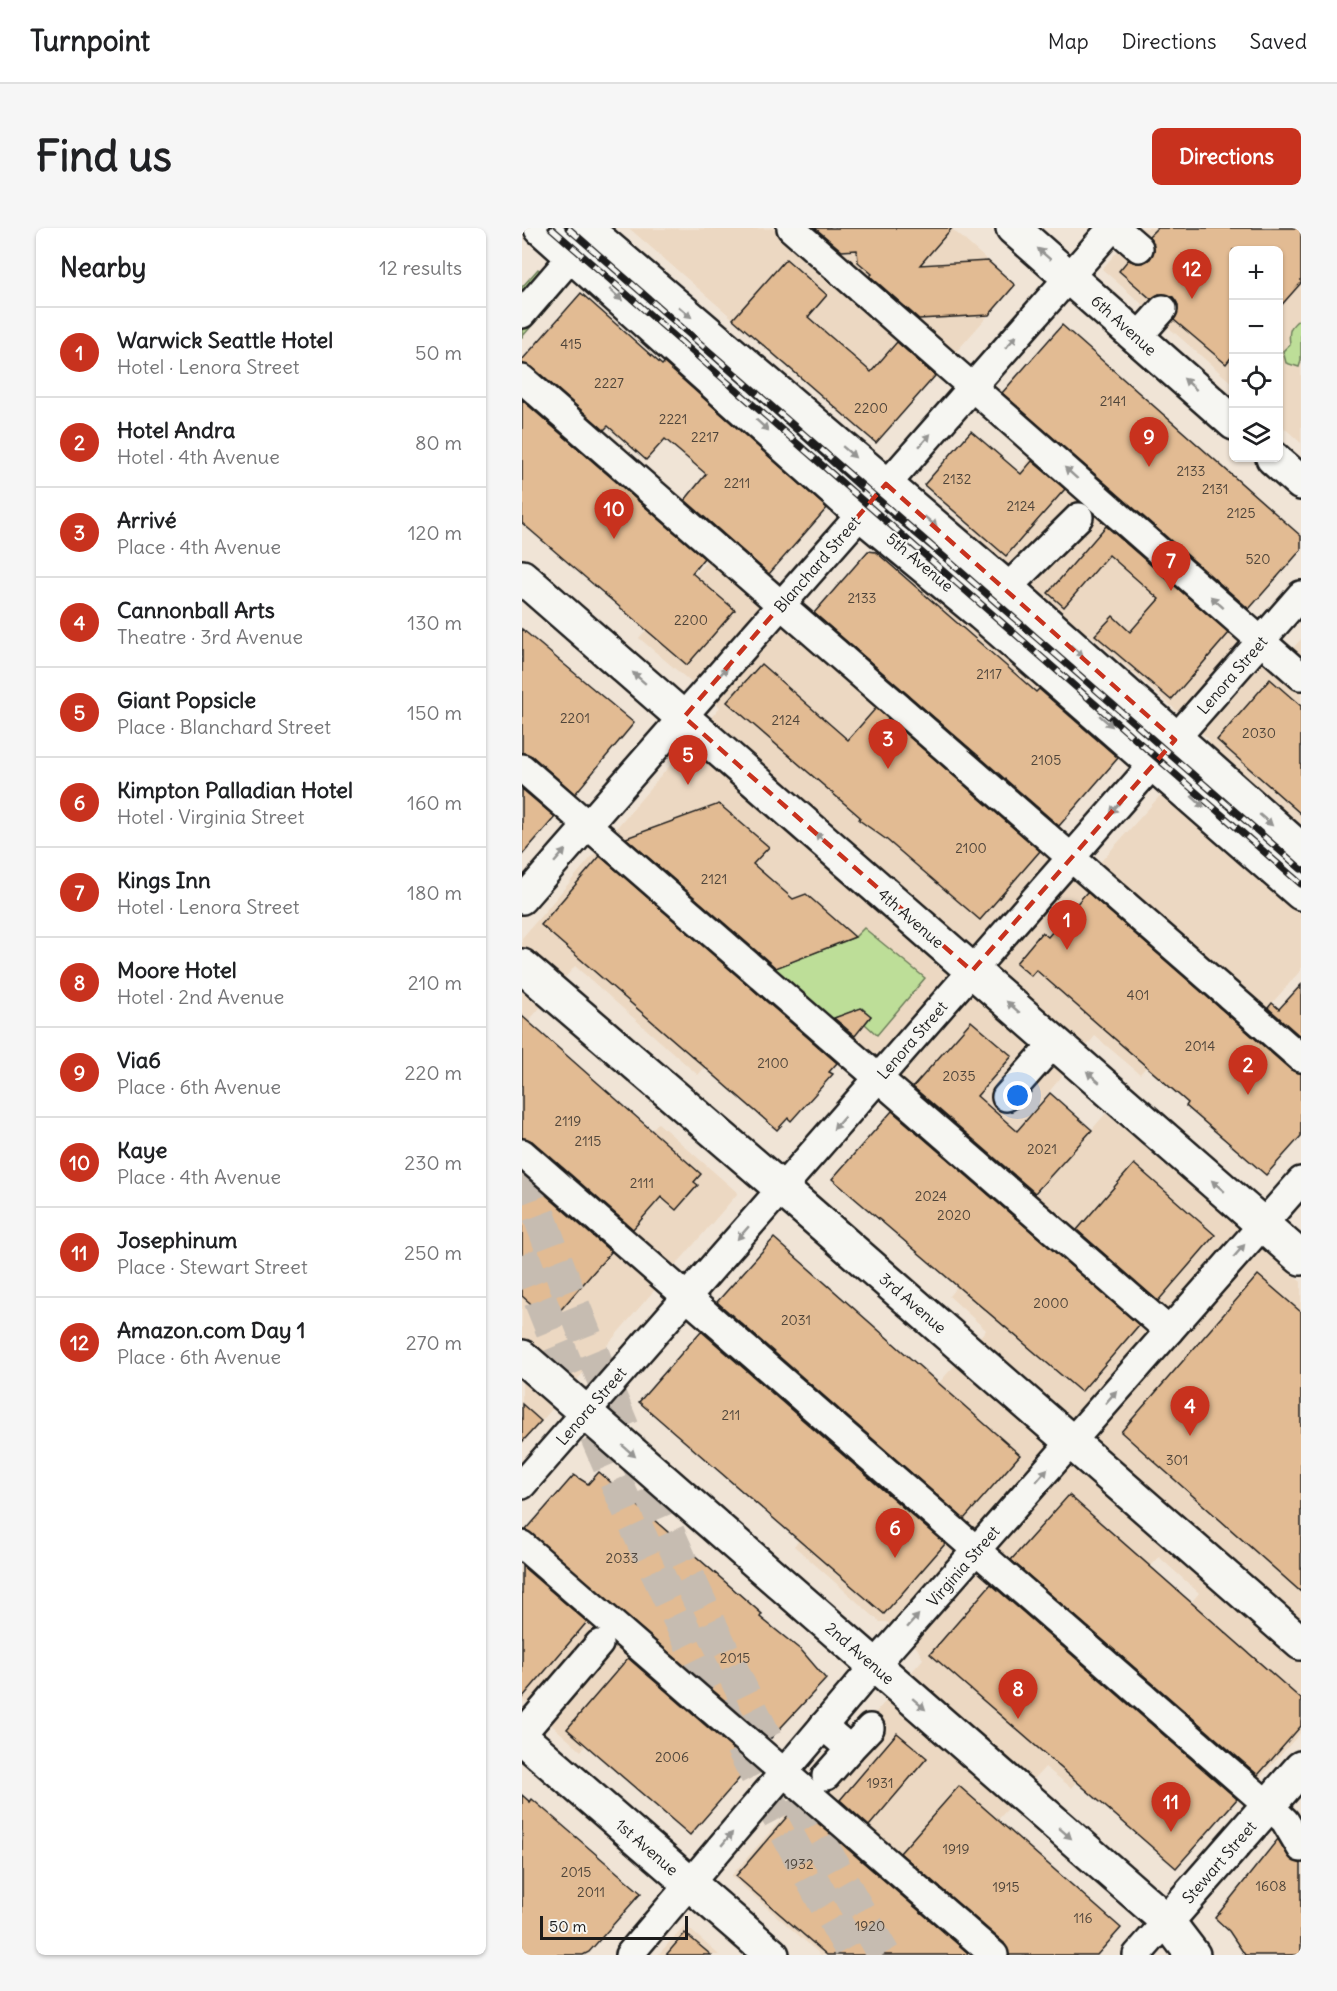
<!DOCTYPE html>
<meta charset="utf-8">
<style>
:root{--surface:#fff;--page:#f6f6f6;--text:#202124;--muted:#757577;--line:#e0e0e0;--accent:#c8321e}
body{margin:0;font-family:Delius,sans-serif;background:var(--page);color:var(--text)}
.controls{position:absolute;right:18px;top:18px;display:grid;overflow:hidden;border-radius:9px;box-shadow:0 2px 4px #0004}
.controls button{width:54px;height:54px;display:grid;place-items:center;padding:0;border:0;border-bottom:2px solid var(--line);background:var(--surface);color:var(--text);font:30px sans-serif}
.scale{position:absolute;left:18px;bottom:15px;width:148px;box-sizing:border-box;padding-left:6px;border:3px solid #1c1c1c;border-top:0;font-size:16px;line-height:21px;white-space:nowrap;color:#1c1c1c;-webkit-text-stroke:4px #f6f6f2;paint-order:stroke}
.you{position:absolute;left:496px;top:868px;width:21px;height:21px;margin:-15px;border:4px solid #fff;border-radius:50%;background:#1a73e8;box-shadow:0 0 0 9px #1a73e833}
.badge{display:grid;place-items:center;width:39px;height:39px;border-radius:50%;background:var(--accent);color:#fff;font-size:20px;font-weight:700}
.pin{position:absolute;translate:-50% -50px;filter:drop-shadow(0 2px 3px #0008)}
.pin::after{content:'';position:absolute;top:32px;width:21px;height:18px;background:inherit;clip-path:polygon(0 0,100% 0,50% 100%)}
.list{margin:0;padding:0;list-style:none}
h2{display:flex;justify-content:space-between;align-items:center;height:78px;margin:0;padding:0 24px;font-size:26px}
h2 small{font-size:20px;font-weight:400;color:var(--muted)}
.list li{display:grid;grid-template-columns:39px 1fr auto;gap:18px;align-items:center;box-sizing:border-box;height:90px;padding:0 24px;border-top:2px solid var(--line)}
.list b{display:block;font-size:22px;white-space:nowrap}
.list p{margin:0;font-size:20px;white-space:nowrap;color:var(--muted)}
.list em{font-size:20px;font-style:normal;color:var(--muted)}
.icon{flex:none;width:33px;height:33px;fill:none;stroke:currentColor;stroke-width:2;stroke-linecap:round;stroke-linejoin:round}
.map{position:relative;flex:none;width:779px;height:1727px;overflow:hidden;border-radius:9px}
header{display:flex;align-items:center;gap:36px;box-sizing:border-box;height:84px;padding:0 30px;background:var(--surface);border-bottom:2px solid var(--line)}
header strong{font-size:28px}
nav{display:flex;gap:33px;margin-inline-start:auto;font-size:21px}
.intro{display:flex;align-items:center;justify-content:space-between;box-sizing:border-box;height:144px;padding:0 36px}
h1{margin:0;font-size:42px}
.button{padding:15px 27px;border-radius:9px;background:var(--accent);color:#fff;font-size:21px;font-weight:700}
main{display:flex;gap:36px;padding:0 36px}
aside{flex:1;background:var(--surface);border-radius:9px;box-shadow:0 2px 4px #0004}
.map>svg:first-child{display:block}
.built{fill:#ecd8c2}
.green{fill:#bdde98;stroke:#6c7d5a;stroke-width:1.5}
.building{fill:#e2bb93;stroke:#1c1c1c;stroke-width:1.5}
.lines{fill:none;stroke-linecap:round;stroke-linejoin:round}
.highway-tunnel{stroke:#c6bcb1;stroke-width:33;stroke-dasharray:33 16;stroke-linecap:butt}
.minor-casing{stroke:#1c1c1c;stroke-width:32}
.major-casing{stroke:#1c1c1c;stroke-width:38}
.minor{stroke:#f6f6f2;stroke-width:27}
.major{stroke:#f6f6f2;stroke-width:33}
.rail-casing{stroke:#1c1c1c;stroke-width:7}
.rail{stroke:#f6f6f2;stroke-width:4.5;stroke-dasharray:14;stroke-linecap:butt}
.oneway{fill:#949492}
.marked{fill:none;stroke:#c8321e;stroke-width:4.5;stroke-dasharray:12 8;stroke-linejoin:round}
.labels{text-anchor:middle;stroke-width:4.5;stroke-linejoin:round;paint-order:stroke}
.number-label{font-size:14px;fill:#4e443a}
.street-label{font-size:16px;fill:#1c1c1c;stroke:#f6f6f2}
</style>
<header>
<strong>Turnpoint</strong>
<nav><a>Map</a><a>Directions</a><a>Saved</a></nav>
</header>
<div class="intro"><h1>Find us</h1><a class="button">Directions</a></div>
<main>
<aside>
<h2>Nearby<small>12 results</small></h2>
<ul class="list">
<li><span class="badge">1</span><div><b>Warwick Seattle Hotel</b><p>Hotel · Lenora Street</p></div><em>50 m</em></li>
<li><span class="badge">2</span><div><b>Hotel Andra</b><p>Hotel · 4th Avenue</p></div><em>80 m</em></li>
<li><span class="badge">3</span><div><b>Arrivé</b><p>Place · 4th Avenue</p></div><em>120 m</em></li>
<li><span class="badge">4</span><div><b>Cannonball Arts</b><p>Theatre · 3rd Avenue</p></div><em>130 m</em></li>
<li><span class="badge">5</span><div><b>Giant Popsicle</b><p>Place · Blanchard Street</p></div><em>150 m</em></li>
<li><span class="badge">6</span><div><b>Kimpton Palladian Hotel</b><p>Hotel · Virginia Street</p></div><em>160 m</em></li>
<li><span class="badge">7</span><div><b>Kings Inn</b><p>Hotel · Lenora Street</p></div><em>180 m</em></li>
<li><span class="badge">8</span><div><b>Moore Hotel</b><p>Hotel · 2nd Avenue</p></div><em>210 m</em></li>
<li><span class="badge">9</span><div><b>Via6</b><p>Place · 6th Avenue</p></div><em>220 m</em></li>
<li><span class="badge">10</span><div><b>Kaye</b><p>Place · 4th Avenue</p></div><em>230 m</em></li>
<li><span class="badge">11</span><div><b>Josephinum</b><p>Place · Stewart Street</p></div><em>250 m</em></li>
<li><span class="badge">12</span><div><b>Amazon.com Day 1</b><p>Place · 6th Avenue</p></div><em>270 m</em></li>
</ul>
</aside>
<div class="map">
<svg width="779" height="1727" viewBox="0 0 779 1727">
<rect width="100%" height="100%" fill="#f0e4d6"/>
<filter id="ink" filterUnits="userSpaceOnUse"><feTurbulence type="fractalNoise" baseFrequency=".0167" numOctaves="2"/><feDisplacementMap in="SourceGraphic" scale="12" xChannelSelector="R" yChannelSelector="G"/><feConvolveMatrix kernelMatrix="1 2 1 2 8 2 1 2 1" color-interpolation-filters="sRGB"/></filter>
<g filter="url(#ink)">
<g class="built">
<path d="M 429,0 L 493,57 L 354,215 L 108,1 Z"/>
<path d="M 616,0 L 779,0 L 779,215 L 757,195 L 756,22 L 712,22 L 711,156 L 580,41 Z"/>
<path d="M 517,221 L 758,435 L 779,411 L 779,742 L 738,789 L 697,755 L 618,846 L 573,808 L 464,940 L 255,758 L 176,847 L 53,738 L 0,801 L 0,710 L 198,479 L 117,410 L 192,325 L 564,650 L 688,512 L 565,404 L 448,539 L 323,430 L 391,353 L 448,299 Z"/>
<path d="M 584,885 L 779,1054 L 779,1504 L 725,1565 L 602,1456 L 677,1365 L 637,1329 L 558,1420 L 621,1478 L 550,1560 L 523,1539 L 407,1669 L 409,1671 L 360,1727 L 299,1727 L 209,1648 L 401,1431 L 395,1420 L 365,1394 L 358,1394 L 272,1318 L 464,1102 L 427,1068 Z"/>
<path d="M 136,895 L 216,965 L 0,1216 L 0,931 L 58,982 Z"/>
<path d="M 0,1324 L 133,1438 L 59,1523 L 0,1471 Z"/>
<path d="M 163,1697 L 197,1727 L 136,1727 Z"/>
</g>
<g class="green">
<path d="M 16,41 L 40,63 L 0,109 L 0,59 Z"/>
<path d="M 779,90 L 779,133 L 777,139 L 764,135 L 761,123 L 768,116 C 766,102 768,98 779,90 Z"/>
<path d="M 342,700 L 403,750 L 355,807 L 343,796 L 349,788 L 340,780 L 302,794 L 242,744 L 333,709 Z"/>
</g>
<g class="building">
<path d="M 293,0 L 430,0 L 398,37 L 466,33 L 493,57 L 467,87 L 397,91 L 348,48 L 350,46 L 336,34 L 335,22 L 320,23 Z"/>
<path d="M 635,0 L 779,0 L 779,55 L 756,81 L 756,22 L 711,22 L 711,127 L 704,136 L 652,92 L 656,77 L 651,69 L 637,66 L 629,71 L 597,43 L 606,32 L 615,35 L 628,31 L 632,22 L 627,8 Z"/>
<path d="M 264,31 L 305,67 L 286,89 L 349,144 L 375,114 L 413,148 L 354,215 L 211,91 Z"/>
<path d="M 59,65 L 140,137 L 142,135 L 305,280 L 247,346 L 163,272 L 184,246 L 143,211 L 124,232 L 86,198 L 82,202 L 10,139 L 0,136 L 0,132 Z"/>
<path d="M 540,97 L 779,308 L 779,322 L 727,381 L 480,165 Z"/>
<path d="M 0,172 L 182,330 L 170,345 L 213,382 L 165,437 L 0,295 Z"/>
<path d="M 449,203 L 499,246 L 510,233 L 543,261 L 484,328 L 402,257 Z"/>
<path d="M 584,298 L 707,405 L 649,472 L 573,407 L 591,388 L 608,404 L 637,371 L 587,327 L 542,379 L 526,365 Z"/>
<path d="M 346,323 L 354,324 L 514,464 L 517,461 L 596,530 L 537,598 L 292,385 Z"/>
<path d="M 0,401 L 112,495 L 53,566 L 10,528 L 0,525 Z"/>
<path d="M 239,436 L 326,512 L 354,480 L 518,623 L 458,692 L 365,612 L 337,592 L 338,589 L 205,474 Z"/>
<path d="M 748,451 L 779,478 L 779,586 L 695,512 Z"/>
<path d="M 0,561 L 33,589 L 0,627 Z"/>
<path d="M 197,576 L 247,619 L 231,636 L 271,671 L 284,666 L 333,709 L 254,740 L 104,610 Z"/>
<path d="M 78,628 L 315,835 L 307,844 L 311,846 L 269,893 L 266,890 L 255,902 L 19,697 Z"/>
<path d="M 565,664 L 769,842 L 779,845 L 779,908 L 744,947 L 664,878 L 666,875 L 514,742 L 509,748 L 494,735 L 520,704 L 526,709 Z"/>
<path d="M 779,757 L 779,809 L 746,780 L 750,775 L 757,781 Z"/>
<path d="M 339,780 L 349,788 L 333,808 L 312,790 Z"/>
<path d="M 0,788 L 179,946 L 172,954 L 176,957 L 154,982 L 139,969 L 111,1001 L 10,913 L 0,910 Z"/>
<path d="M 449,793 L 490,828 L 455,868 L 495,903 L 528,865 L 570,902 L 513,965 L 391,859 Z"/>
<path d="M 370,883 L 617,1097 L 559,1164 L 310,951 Z"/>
<path d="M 612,936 L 693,1007 L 636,1073 L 555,1002 Z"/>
<path d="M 0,946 L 89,1024 L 29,1093 L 0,1068 Z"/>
<path d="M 252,1010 L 498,1227 L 442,1291 L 195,1074 Z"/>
<path d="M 736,1047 L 779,1084 L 779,1364 L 599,1204 Z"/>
<path d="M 179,1103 L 423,1316 L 362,1386 L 117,1174 Z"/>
<path d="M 0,1176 L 19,1193 L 0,1214 Z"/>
<path d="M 77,1244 L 240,1386 L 238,1389 L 280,1423 L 304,1451 L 249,1510 L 244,1508 L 4,1302 L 52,1247 L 66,1256 Z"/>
<path d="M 547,1267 L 779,1471 L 779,1498 L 736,1547 L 489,1332 Z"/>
<path d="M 0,1338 L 65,1394 L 0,1470 Z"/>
<path d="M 469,1356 L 715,1571 L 654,1640 L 408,1426 Z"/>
<path d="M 106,1430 L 229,1537 L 168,1607 L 45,1501 Z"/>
<path d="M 375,1505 L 405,1530 L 347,1598 L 318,1572 Z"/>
<path d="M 437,1558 L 599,1700 L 575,1727 L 487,1727 L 482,1715 L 378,1625 Z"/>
<path d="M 0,1567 L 8,1574 L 10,1571 L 119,1665 L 67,1724 L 61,1727 L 0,1727 Z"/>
<path d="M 275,1577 L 446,1725 L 444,1727 L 305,1727 L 214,1648 Z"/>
<path d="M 756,1611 L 766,1628 L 779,1636 L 779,1727 L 723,1727 L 707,1703 L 693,1690 Z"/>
<path d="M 163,1705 L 189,1727 L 144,1727 Z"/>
</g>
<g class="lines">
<g class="highway-tunnel">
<path d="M 0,941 C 99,1212 216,1479 362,1727"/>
<path d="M 0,1026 C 93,1267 204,1502 332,1727"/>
</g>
<defs>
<g id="minor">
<path d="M 269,0 L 779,448"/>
<path d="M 594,0 L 617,20"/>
<path d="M 0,86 L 64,12"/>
<path d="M 616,109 L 641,81"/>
<path d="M 0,151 L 779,830"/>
<path d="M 485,360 L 557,289"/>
<path d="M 0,540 L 647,1103"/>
<path d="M 0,672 L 590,0"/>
<path d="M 484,869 L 532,815"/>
<path d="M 0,925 L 747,1578 L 763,1593 L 779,1620"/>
<path d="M 0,1257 L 779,367"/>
<path d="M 0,1317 L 472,1727"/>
<path d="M 301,1498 L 328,1521 L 348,1500"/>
<path d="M 0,1506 L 77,1416"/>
<path d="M 304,1548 L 328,1521"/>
<path d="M 107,1727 L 353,1437 L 779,953"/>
<path d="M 615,1727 L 645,1693"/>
</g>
<g id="major">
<path d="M 19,0 L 339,286 L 460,386 L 779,665"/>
<path d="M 63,0 L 485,360 L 779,622"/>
<path d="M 491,0 L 712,195"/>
<path d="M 751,230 L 779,255"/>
<path d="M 0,349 L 779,1030"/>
<path d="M 0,738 L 283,981 L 779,1415"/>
<path d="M 0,1129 L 645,1693 L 671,1727"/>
<path d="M 0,1510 L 250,1727"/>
<path d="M 645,1693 L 779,1540"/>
</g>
</defs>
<use href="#minor" class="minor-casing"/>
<use href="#major" class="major-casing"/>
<use href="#minor" class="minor"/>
<use href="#major" class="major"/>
<defs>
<g id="rail">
<path d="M 29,0 L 779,656"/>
<path d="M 46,0 L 779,641"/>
</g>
</defs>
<use href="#rail" class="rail-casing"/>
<use href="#rail" class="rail"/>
</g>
<defs><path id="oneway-solid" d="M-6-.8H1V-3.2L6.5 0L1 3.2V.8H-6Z" transform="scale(1.5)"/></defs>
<g class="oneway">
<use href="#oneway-solid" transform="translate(522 26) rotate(-139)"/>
<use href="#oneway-solid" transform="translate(94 67) rotate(42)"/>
<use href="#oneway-solid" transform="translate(163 84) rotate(40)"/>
<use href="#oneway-solid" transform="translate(489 114) rotate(-48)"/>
<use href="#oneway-solid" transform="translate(668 156) rotate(-138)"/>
<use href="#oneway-solid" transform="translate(240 197) rotate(42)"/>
<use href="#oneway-solid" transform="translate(403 212) rotate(-49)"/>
<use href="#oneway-solid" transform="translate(327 224) rotate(41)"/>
<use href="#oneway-solid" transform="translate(549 245) rotate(-138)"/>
<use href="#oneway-solid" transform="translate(409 294) rotate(41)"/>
<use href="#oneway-solid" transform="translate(695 374) rotate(-138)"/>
<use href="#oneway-solid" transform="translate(555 423) rotate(42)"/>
<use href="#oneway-solid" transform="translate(200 445) rotate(-49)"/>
<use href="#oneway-solid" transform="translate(117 450) rotate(-139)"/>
<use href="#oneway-solid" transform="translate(584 493) rotate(41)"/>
<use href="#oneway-solid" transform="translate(676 574) rotate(42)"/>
<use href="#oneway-solid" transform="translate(594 579) rotate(131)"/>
<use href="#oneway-solid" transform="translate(744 592) rotate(41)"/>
<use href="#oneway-solid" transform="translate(299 610) rotate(-139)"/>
<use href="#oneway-solid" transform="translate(38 628) rotate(-49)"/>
<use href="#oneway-solid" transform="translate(491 779) rotate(-139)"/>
<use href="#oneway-solid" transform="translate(571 849) rotate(-139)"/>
<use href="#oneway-solid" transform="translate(317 895) rotate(131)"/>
<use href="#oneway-solid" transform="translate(696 958) rotate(-139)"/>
<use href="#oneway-solid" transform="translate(221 1005) rotate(131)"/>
<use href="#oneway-solid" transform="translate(717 1023) rotate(-49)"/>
<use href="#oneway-solid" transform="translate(589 1169) rotate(-49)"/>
<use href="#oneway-solid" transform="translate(107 1223) rotate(41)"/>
<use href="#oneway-solid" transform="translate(520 1247) rotate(-49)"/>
<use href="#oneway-solid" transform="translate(391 1393) rotate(-49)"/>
<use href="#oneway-solid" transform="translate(397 1476) rotate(41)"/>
<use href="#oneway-solid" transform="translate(543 1605) rotate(41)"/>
<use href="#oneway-solid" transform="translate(205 1611) rotate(-50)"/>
</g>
</g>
<path class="marked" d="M 364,256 L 653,512 L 450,743 L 162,489 Z"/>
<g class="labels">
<g class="number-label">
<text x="49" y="121">415</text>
<text x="87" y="160">2227</text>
<text x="591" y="178">2141</text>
<text x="349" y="185">2200</text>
<text x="151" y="196">2221</text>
<text x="183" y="214">2217</text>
<text x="669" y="248">2133</text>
<text x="435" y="256">2132</text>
<text x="215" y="260">2211</text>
<text x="693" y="266">2131</text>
<text x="499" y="283">2124</text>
<text x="719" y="290">2125</text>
<text x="736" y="336">520</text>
<text x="340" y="375">2133</text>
<text x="169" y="397">2200</text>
<text x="467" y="451">2117</text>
<text x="53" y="495">2201</text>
<text x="264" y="497">2124</text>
<text x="737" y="510">2030</text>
<text x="524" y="537">2105</text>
<text x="449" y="625">2100</text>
<text x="192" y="656">2121</text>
<text x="616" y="772">401</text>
<text x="678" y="823">2014</text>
<text x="251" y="840">2100</text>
<text x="437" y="853">2035</text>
<text x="46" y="898">2119</text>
<text x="66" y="918">2115</text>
<text x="520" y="926">2021</text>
<text x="120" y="960">2111</text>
<text x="409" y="973">2024</text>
<text x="432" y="992">2020</text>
<text x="529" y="1080">2000</text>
<text x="274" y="1097">2031</text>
<text x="209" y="1192">211</text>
<text x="655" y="1237">301</text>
<text x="100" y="1335">2033</text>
<text x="213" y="1435">2015</text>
<text x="150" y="1534">2006</text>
<text x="358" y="1560">1931</text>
<text x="434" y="1626">1919</text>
<text x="277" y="1641">1932</text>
<text x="54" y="1649">2015</text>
<text x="749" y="1663">1608</text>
<text x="484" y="1664">1915</text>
<text x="69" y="1669">2011</text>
<text x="561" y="1695">116</text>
<text x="348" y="1703">1920</text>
</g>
<g class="street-label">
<text transform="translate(602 97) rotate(42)" y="6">6th Avenue</text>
<text transform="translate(398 334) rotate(40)" y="6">5th Avenue</text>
<text transform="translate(295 336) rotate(-49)" y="6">Blanchard Street</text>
<text transform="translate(710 447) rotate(-49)" y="6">Lenora Street</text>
<text transform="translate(389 690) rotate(41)" y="6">4th Avenue</text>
<text transform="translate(390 812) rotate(-49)" y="6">Lenora Street</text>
<text transform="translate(391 1075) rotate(41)" y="6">3rd Avenue</text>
<text transform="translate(69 1178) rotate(-49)" y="6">Lenora Street</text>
<text transform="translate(441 1338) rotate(-49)" y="6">Virginia Street</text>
<text transform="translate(338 1425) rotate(41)" y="6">2nd Avenue</text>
<text transform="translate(125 1619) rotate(41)" y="6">1st Avenue</text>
<text transform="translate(697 1634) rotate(-49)" y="6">Stewart Street</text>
</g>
</g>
</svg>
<div class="controls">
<button>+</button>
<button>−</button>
<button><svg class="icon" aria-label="locate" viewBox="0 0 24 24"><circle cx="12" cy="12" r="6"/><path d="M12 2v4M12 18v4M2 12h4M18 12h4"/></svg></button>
<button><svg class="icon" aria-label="layers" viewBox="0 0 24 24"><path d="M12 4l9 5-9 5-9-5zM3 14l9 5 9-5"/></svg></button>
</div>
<div class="scale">50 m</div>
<div class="you"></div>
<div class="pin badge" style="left:545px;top:722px">1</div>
<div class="pin badge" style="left:726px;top:867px">2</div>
<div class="pin badge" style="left:366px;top:541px">3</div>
<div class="pin badge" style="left:668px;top:1208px">4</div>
<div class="pin badge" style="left:166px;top:557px">5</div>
<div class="pin badge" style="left:373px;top:1330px">6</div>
<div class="pin badge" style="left:649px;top:363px">7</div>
<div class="pin badge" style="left:496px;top:1491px">8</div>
<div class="pin badge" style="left:627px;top:239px">9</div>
<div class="pin badge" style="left:92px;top:311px">10</div>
<div class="pin badge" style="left:649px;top:1604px">11</div>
<div class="pin badge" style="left:670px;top:71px">12</div>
</div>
</main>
